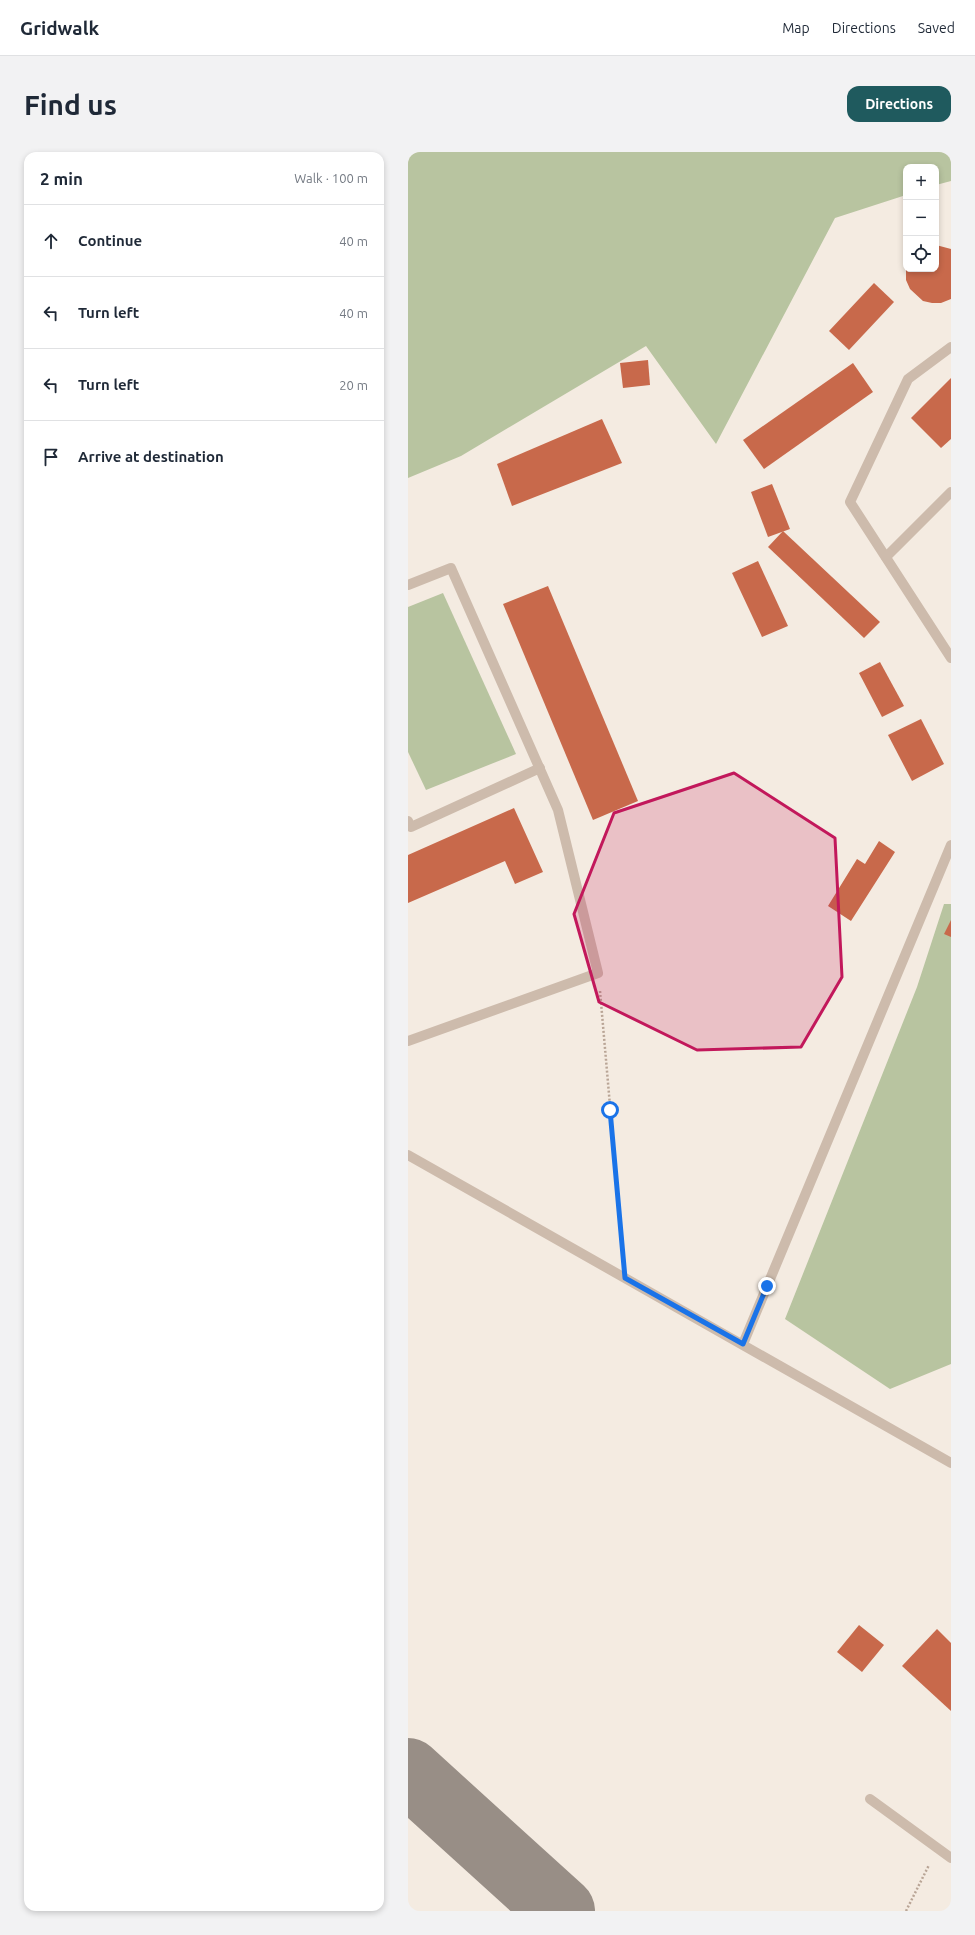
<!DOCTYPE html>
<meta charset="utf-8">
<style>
:root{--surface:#fff;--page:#f2f2f3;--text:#1f2937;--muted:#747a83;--line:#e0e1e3;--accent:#1f5a5e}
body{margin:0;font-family:Ubuntu,sans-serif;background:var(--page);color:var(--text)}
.controls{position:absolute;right:12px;top:12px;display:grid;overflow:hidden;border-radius:8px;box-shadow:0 2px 6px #0003}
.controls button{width:36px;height:36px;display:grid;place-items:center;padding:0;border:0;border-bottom:1px solid var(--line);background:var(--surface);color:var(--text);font:20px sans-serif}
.stop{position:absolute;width:12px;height:12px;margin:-9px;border:3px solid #1a73e8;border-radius:50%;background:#fff}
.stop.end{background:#1a73e8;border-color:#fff;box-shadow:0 1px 4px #0008}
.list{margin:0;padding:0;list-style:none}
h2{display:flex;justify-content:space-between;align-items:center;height:52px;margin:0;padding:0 16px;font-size:17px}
h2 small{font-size:13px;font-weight:400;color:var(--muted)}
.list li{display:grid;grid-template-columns:26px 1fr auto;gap:12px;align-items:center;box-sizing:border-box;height:72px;padding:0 16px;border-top:1px solid var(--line)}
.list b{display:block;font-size:15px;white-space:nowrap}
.list em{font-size:13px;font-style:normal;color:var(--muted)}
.icon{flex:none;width:22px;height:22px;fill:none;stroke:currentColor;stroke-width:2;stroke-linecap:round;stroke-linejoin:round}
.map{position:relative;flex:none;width:543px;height:1759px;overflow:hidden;border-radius:12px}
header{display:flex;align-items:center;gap:24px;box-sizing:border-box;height:56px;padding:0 20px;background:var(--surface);border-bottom:1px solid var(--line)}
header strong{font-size:19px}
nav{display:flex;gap:22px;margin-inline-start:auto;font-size:14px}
.intro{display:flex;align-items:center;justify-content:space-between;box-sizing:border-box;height:96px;padding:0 24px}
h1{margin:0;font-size:28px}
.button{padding:10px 18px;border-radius:12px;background:var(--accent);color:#fff;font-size:14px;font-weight:700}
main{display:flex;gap:24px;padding:0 24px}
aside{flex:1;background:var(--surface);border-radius:12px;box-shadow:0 2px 6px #0003}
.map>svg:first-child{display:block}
.green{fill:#b8c4a0}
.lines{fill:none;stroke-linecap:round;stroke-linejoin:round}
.taxiway{stroke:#988e86;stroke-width:68}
.building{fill:#c8694b}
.path{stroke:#b9a596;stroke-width:2.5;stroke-dasharray:2 2;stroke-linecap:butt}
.minor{stroke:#cdbbac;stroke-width:10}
.route{stroke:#1a73e8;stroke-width:5}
.marked{fill:#c2185b;fill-opacity:0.2;stroke:#c2185b;stroke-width:3;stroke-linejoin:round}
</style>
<header>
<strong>Gridwalk</strong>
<nav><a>Map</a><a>Directions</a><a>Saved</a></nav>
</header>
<div class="intro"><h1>Find us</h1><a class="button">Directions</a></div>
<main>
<aside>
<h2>2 min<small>Walk · 100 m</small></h2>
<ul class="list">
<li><svg class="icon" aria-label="ahead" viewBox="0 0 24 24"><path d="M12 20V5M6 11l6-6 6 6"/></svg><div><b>Continue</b></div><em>40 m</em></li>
<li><svg class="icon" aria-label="left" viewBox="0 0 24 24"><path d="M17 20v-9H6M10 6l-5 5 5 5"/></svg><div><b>Turn left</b></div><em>40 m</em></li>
<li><svg class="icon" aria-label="left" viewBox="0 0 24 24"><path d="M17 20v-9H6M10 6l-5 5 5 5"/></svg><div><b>Turn left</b></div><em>20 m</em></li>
<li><svg class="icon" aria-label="arrive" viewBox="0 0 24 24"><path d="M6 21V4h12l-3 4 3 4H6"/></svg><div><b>Arrive at destination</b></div></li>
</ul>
</aside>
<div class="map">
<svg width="543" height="1759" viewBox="0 0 543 1759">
<rect width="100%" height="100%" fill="#f4ebe1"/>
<g class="green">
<path d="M 0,0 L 543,0 L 543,29 L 528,33 L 528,15 L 498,15 L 498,43 L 427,66 L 308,292 L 238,194 L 53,304 L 0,326 Z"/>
<path d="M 35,441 L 108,602 L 18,638 L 0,600 L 0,455 Z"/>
<path d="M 536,752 L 543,752 L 543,1212 L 482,1237 L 377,1167 L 509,835 Z"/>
</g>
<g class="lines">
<path class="taxiway" d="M 0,1620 L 153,1759"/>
</g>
<g class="building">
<path d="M 528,93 L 543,97 L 543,147 L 533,151 L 524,151 L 515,149 L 502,137 L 498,128 L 498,118 L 528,117 Z"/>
<path d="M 466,131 L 486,150 L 441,198 L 421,179 Z"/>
<path d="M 240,208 L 242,233 L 215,236 L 212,211 Z"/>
<path d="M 445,211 L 465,240 L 356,317 L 335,288 Z"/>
<path d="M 543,226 L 543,287 L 533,296 L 503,266 Z"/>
<path d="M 194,267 L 214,311 L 104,354 L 89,312 Z"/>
<path d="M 364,332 L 382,377 L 360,385 L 343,340 Z"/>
<path d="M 375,379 L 472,470 L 456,486 L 360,395 Z"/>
<path d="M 350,409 L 380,474 L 354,485 L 324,421 Z"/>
<path d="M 140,434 L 230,649 L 185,668 L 95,452 Z"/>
<path d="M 472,510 L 496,554 L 474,565 L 451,521 Z"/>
<path d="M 513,567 L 536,612 L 504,629 L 480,583 Z"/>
<path d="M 106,656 L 135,720 L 107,732 L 97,709 L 0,751 L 0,703 Z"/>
<path d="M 471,689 L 487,700 L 443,769 L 420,754 L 449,707 L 457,712 Z"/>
<path d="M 543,768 L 543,785 L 536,782 Z"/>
<path d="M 451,1473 L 476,1493 L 454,1520 L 429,1500 Z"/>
<path d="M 529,1477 L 543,1491 L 543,1559 L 494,1514 Z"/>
</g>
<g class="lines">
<g class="path">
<path d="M 192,839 L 215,1103"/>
<path d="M 498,1759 L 521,1713"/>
</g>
<g class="minor">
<path d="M 543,195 L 500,227 L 442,350 L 543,506"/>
<path d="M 478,405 L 543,340"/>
<path d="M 0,433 L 43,416 L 150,658 L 190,821 L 0,889"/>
<path d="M 0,669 L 3,675 L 132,616"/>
<path d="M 0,1003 L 543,1311"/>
<path d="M 335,1192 L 543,693"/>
<path d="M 462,1647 L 543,1706"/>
</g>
</g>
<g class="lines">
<path class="route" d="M 202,958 L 217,1126 L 335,1192 L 359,1134"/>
</g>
<path class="marked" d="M 326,621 L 427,686 L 434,825 L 393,895 L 289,898 L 191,850 L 166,762 L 206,661 Z"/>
</svg>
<div class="controls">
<button>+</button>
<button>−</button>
<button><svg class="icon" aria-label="locate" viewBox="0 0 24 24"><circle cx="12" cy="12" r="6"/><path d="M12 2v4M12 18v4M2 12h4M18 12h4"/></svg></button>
</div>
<div class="stop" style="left:202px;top:958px"></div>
<div class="stop end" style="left:359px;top:1134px"></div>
</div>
</main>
